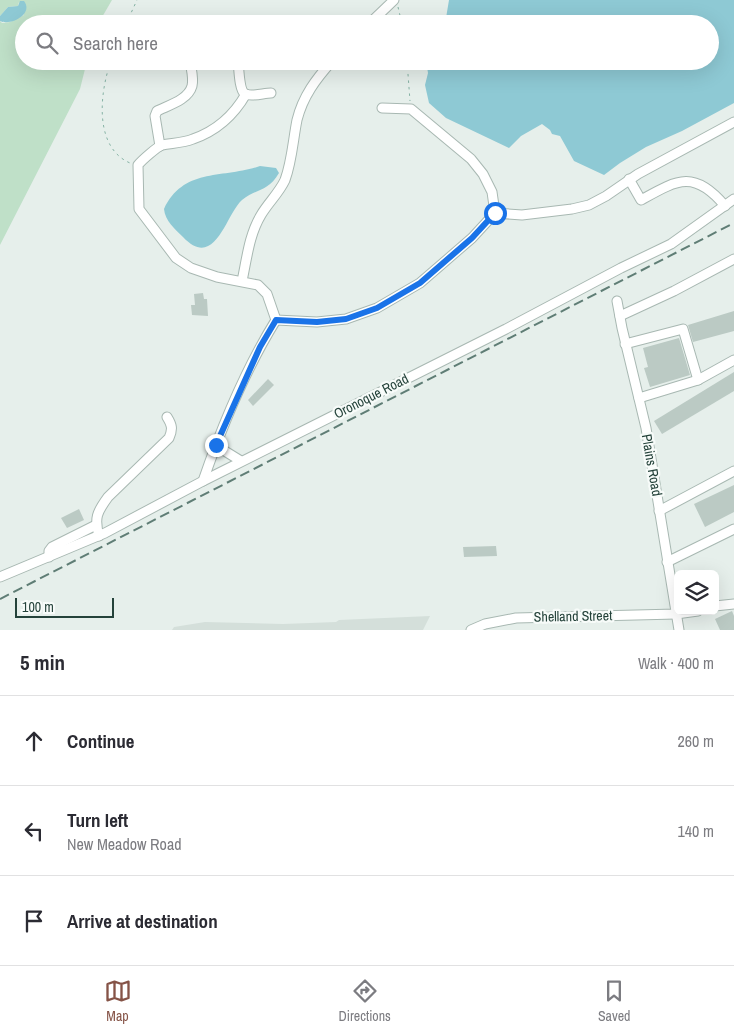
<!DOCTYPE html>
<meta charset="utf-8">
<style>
:root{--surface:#fff;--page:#f2f2f3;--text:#2b2b33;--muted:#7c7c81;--line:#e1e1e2;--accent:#855347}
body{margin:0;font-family:"Archivo Narrow",sans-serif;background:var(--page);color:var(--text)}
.controls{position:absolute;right:15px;bottom:15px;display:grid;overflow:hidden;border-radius:8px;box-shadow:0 5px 20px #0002}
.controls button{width:45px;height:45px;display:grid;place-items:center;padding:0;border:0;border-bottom:1px solid var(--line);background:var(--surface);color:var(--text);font:25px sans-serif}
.scale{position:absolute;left:15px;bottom:12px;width:99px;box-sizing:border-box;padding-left:5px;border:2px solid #24423a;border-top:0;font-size:14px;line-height:18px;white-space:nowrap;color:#24423a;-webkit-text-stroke:4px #f7fbf9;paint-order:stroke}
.stop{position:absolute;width:15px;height:15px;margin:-11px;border:4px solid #1a73e8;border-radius:50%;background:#fff}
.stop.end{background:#1a73e8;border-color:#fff;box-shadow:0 1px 5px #0008}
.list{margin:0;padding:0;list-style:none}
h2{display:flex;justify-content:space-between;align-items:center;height:65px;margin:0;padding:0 20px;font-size:21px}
h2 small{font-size:16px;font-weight:400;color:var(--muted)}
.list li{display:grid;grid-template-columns:32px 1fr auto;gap:15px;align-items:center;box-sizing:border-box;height:90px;padding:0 20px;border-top:1px solid var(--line)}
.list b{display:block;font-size:19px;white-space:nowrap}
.list p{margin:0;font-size:16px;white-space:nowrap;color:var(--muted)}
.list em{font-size:16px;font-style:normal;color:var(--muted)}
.icon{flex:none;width:28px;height:28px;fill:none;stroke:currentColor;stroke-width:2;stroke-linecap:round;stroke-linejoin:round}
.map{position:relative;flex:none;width:734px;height:630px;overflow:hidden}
.search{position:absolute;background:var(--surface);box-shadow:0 5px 20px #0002;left:15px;right:15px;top:15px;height:55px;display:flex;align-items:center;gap:12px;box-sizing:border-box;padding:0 18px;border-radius:28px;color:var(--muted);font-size:19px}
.sheet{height:335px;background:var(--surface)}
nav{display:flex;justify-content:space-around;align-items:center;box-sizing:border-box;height:70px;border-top:1px solid var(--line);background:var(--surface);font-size:14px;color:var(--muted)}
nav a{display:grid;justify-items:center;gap:2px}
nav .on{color:var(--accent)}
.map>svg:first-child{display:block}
.built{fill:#d4dfda}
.green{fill:#bfe0c8}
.water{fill:#8ec9d4}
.building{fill:#bbcac4}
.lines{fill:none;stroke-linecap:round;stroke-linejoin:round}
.minor-casing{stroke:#a8b8b2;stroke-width:11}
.path{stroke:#86b3a5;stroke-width:1;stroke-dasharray:2.5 4;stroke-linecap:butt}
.minor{stroke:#fff;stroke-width:9}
.rail{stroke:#5f7d75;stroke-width:2;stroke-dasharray:10 5;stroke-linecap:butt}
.route{stroke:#1a73e8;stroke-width:6}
.labels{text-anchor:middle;stroke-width:4.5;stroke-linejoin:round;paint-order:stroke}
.street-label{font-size:14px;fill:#24423a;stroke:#f7fbf9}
</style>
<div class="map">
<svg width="734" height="630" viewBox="0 0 734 630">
<rect width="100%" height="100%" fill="#e6efeb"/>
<path class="built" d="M 430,616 L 423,630 L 172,630 L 174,627 L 205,622 L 283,624 L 336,622 L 339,620 Z"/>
<path class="green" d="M 0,0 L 112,0 L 98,24 L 24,24 L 24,61 L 87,61 L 80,89 L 0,245 L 0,21 L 2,23 L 10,22 L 24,15 L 19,2 L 18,6 L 8,7 L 0,16 Z"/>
<g class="water">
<path d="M 449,0 L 734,0 L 734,103 L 682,131 L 646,147 L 620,163 L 604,175 L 574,161 L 560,136 L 552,134 L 550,130 L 542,124 L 521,136 L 509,148 L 446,118 L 429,103 L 425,85 L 428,73 L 426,61 L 710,61 L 710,24 L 445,24 Z"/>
<path d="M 20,1 L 24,1 C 34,14 11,26 0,21 L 0,16 L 8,7 L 18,6 Z"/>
<path d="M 260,166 L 276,168 L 279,173 C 268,192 257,188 242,200 C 226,214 215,271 183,237 C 175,229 165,221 164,209 C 184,167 223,179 260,166 Z"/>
</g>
<g class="building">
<path d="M 203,293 L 204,299 L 207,299 L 208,316 L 192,315 L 191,305 L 195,305 L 194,294 Z"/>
<path d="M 734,311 L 734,331 L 693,342 L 688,325 Z"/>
<path d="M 679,338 L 690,375 L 650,387 L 644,368 L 648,367 L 643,348 Z"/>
<path d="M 734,372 L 734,391 L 662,434 L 654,421 Z"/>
<path d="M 268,379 L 274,385 L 253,406 L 248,400 Z"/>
<path d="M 734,485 L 734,512 L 705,527 L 694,504 Z"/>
<path d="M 79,509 L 84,520 L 67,528 L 61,518 Z"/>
<path d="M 496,546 L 497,556 L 464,557 L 463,547 Z"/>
<path d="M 732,611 L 734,616 L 734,630 L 720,630 L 715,619 Z"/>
</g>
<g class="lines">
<defs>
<g id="minor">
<path d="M 369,24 L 394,0"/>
<path d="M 238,61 C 239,68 239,90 245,94 C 252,97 264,93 271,93"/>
<path d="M 246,94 C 234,115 216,131 193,139 C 183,143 173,143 162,145 C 157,147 142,160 138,165 L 139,209 L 176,258 L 191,268 L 217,277 L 258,285 L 267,294 L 276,320"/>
<path d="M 160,146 L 155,116 L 157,111 C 169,105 188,100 192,86 C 194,78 191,69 190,61"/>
<path d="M 629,179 L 641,200 C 677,180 694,169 725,206"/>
<path d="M 495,213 L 522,215 L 572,209 L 589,205 L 606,196 L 638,174 L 734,122"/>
<path d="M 242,281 C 247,258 249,235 261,215 C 268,203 279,193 285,180 C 292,161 293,140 297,120 C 303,96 316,79 332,61"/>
<path d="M 617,301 L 622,328 L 646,428 L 679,630"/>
<path d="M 620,316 L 674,291 L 734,259"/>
<path d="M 276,320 L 317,322 L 346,319 L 377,308 L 420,283 L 472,238 L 495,213 L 492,192 L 483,174 L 471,159 L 411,109 L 382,108"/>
<path d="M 625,344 L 683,329 L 698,380"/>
<path d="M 639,398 L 698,380 L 734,360"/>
<path d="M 215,445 L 241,461"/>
<path d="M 203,481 C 222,426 245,370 276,320"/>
<path d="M 659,511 L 734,471"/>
<path d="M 99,536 C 94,518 97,512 108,497 L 169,438 C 173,429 172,425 167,417"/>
<path d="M 49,557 L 49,551 L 52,547 L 96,525"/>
<path d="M 667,562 L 734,529"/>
<path d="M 0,577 L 105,533 L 203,481 L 506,329 L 621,268 L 671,244 L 734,199"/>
<path d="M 715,606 L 734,604"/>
<path d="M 471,630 L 485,624 L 516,618 L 676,614 L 698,611"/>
</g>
</defs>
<use href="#minor" class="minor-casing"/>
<g class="path">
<path d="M 398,7 L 402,24"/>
<path d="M 126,24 L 137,0"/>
<path d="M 111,61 C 100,91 93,147 130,163"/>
<path d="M 407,61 L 410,101"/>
</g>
<use href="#minor" class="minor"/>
<path class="rail" d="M 0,599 L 734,223"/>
</g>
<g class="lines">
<path class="route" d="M 216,445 L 260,347 L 276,320 L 317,322 L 346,319 L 377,308 L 420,283 L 472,238 L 495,213"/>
</g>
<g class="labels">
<g class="street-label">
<text transform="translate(371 396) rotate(-27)" y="5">Oronoque Road</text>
<text transform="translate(652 465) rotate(80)" y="5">Plains Road</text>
<text transform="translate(573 616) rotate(-1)" y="5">Shelland Street</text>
</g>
</g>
</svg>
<div class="controls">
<button><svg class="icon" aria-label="layers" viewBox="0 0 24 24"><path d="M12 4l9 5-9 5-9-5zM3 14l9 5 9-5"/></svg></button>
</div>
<div class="scale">100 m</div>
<div class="stop" style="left:495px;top:213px"></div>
<div class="stop end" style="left:216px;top:445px"></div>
<div class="search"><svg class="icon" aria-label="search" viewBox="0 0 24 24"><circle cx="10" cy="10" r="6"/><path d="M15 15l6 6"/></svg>Search here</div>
</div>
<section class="sheet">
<h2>5 min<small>Walk · 400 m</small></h2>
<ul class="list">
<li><svg class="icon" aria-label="ahead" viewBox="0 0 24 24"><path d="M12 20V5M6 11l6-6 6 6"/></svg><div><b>Continue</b></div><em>260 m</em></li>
<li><svg class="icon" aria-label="left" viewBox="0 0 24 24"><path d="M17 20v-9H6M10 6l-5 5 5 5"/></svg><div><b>Turn left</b><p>New Meadow Road</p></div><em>140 m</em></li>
<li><svg class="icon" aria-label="arrive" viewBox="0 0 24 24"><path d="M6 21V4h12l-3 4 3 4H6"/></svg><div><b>Arrive at destination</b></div></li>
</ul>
</section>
<nav>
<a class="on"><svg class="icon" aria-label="map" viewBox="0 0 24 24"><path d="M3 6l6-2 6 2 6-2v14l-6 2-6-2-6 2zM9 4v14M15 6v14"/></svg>Map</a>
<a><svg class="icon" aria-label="directions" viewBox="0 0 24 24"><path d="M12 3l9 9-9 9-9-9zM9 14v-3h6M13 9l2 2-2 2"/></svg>Directions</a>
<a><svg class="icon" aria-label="saved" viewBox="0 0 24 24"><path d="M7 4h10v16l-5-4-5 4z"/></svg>Saved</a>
</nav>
